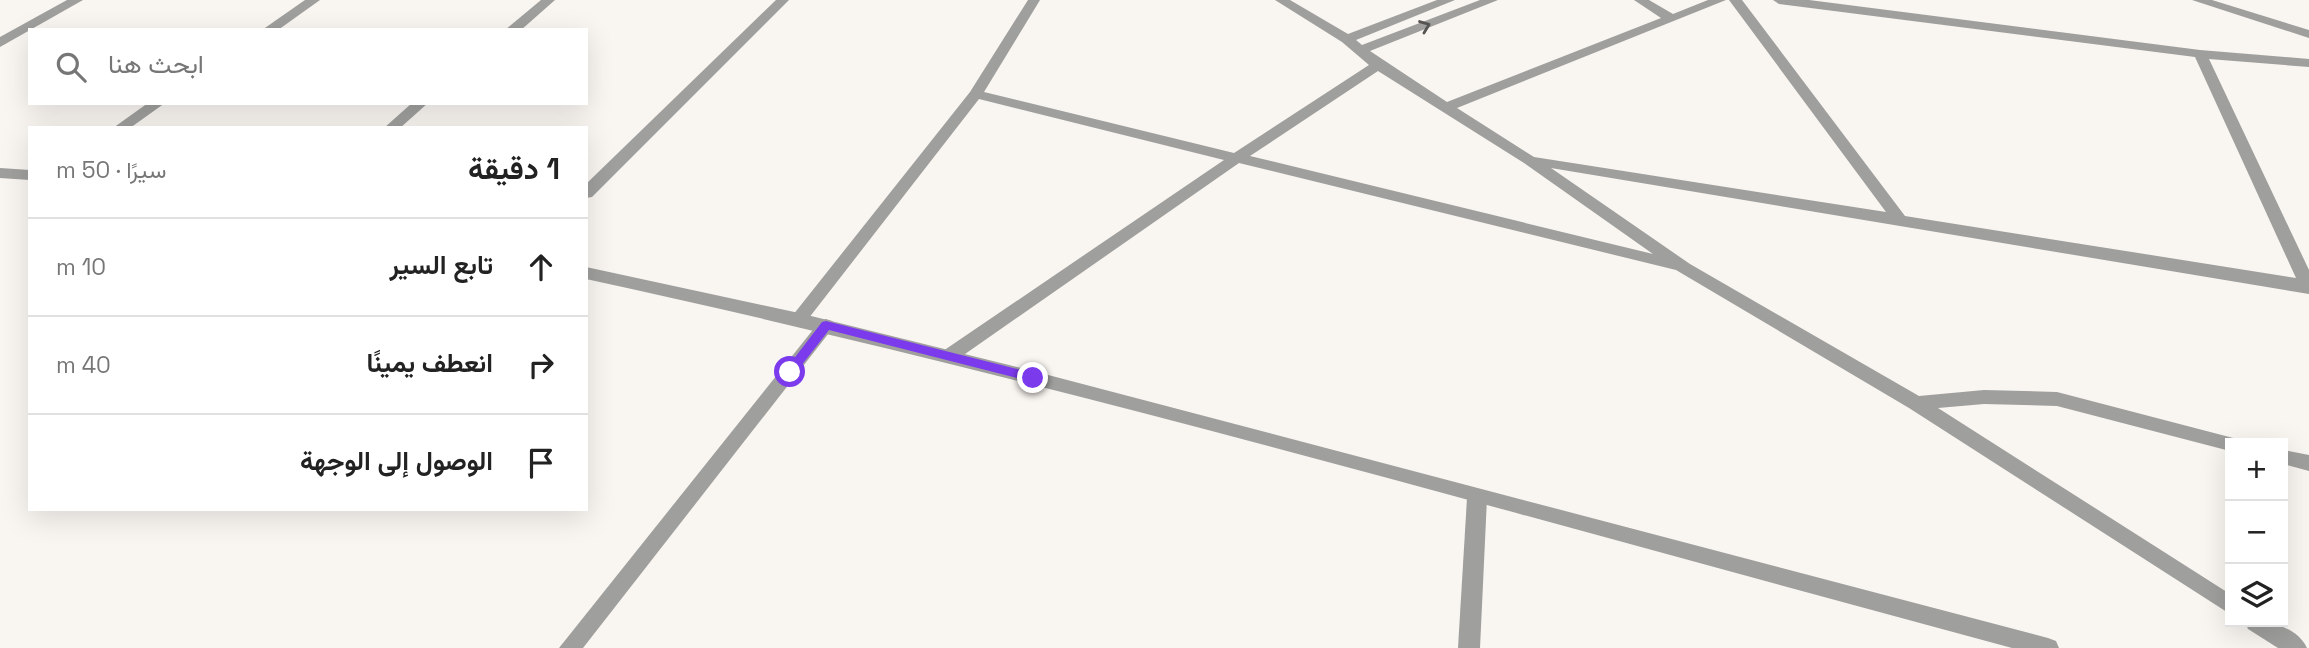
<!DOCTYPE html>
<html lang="ar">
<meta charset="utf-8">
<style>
:root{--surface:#fff;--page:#f2f2f2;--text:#222;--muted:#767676;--line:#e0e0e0}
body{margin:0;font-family:"Space Grotesk",Vazirmatn,sans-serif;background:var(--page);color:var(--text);direction:rtl}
.controls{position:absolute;right:21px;bottom:21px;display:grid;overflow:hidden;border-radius:0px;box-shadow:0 7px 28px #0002}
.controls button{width:63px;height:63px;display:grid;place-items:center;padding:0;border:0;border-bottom:2px solid var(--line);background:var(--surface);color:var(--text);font:35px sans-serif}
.stop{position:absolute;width:21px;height:21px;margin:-16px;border:5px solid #7c3aed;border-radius:50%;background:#fff}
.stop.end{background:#7c3aed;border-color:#fff;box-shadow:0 2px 7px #0008}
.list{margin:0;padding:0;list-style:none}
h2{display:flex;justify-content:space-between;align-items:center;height:91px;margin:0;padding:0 28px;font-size:30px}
h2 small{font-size:23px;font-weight:400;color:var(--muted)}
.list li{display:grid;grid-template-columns:46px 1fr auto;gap:21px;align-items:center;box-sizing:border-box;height:98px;padding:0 28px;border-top:2px solid var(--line)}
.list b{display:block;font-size:26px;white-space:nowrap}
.list em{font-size:23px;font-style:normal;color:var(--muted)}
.icon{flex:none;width:38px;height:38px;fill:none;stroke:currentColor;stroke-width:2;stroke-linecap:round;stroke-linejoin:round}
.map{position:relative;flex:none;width:2309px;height:648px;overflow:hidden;direction:ltr}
.search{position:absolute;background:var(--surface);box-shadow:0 7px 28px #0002;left:28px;top:28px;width:560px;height:77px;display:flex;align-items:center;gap:18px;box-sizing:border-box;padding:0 24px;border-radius:0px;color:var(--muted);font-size:26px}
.panel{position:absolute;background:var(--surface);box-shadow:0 7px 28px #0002;left:28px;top:126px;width:560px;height:385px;border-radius:0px;direction:rtl}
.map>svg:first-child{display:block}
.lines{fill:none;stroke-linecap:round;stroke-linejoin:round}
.minor{fill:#9f9f9d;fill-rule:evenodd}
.tertiary{fill:#9f9f9d;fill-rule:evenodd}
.oneway{stroke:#565453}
.route{fill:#7c3aed}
</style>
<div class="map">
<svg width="2309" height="648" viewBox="0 0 2309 648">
<rect width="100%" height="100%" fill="#f9f5f1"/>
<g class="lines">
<g class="minor">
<path d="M 67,0 L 83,0 L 0,47 L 0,37 Z"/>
<path d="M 305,0 L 320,0 L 278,30 L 262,30 Z"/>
<path d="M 541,0 L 555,0 L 521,30 L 505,30 Z"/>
<path d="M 776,0 L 789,0 L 592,197 L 586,198 L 586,184 Z"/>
<path d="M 1028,0 L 1040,0 L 984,92 L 1234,153 L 1369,65 L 1342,42 L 1275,0 L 1290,0 L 1348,34 L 1437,0 L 1455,0 L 1356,40 L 1362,45 L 1480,0 L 1498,0 L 1370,51 L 1447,102 L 1661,18 L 1634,0 L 1649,0 L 1673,14 L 1708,0 L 1726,0 L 1457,108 L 1534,157 L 1886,212 L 1729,0 L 1742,0 L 1905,216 L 2296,278 L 2195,57 L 1779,4 L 1773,0 L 1809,0 L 2200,50 L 2309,59 L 2309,67 L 2209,59 L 2309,270 L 2309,294 L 1551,168 L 1690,264 L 1919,396 L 1984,390 L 2057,392 L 2237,439 L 2239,443 L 2230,443 L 2230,451 L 2057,406 L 1984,404 L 1938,408 L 2230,594 L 2230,614 L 1909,408 L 1676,270 L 1239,163 L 955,361 L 943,361 L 940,356 L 943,351 L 1224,160 L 979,99 L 805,323 L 793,323 L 790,319 L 793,315 L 970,92 ZM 1378,71 L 1524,163 L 1653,254 L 1250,156 Z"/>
<path d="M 2192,0 L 2212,0 L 2309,30 L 2309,38 Z"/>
<path d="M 148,103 L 165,103 L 130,128 L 113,128 Z"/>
<path d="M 412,103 L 428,103 L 400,128 L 384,128 Z"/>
<path d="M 826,319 L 832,321 L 835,325 L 832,329 L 583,648 L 559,648 L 820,321 Z"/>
<path d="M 2283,450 L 2309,455 L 2309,471 L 2283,464 Z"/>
<path d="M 1477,490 L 1484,492 L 1487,498 L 1480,648 L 1458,648 L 1467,498 L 1470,492 Z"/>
<path d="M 2245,622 C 2267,621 2296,625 2307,648 L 2278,648 L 2248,629 Z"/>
</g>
<g class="tertiary">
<path d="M 0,168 L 30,170 L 30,180 L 0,178 Z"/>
<path d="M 586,267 L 799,313 L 1033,371 L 2048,638 L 2056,641 L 2059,648 L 2012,648 C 1538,521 1066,383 586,279 Z"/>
</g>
</g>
<defs><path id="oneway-chevron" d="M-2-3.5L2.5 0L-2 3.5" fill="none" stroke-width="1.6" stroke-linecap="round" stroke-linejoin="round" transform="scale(1.75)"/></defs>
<use class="oneway" href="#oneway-chevron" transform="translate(1425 26) rotate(-21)"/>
<path class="route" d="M 826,321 L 1033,373 L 1039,378 L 1033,382 L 829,330 L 794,375 L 786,375 L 786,369 L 822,322 Z"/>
</svg>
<div class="controls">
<button>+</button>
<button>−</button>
<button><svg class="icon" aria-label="layers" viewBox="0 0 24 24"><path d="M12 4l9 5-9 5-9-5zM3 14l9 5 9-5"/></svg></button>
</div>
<div class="stop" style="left:790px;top:372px"></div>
<div class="stop end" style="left:1033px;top:378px"></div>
<div class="search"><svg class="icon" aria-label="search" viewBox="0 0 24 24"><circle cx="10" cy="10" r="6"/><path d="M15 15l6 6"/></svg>ابحث هنا</div>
<section class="panel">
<h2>1 دقيقة<small>سيرًا · 50 m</small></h2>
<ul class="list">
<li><svg class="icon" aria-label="ahead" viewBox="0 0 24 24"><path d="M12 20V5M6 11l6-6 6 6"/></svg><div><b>تابع السير</b></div><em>10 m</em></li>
<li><svg class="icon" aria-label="right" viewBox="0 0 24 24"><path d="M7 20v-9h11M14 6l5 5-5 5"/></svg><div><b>انعطف يمينًا</b></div><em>40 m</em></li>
<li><svg class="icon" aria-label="arrive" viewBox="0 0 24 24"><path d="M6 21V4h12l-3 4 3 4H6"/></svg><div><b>الوصول إلى الوجهة</b></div></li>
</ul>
</section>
</div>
